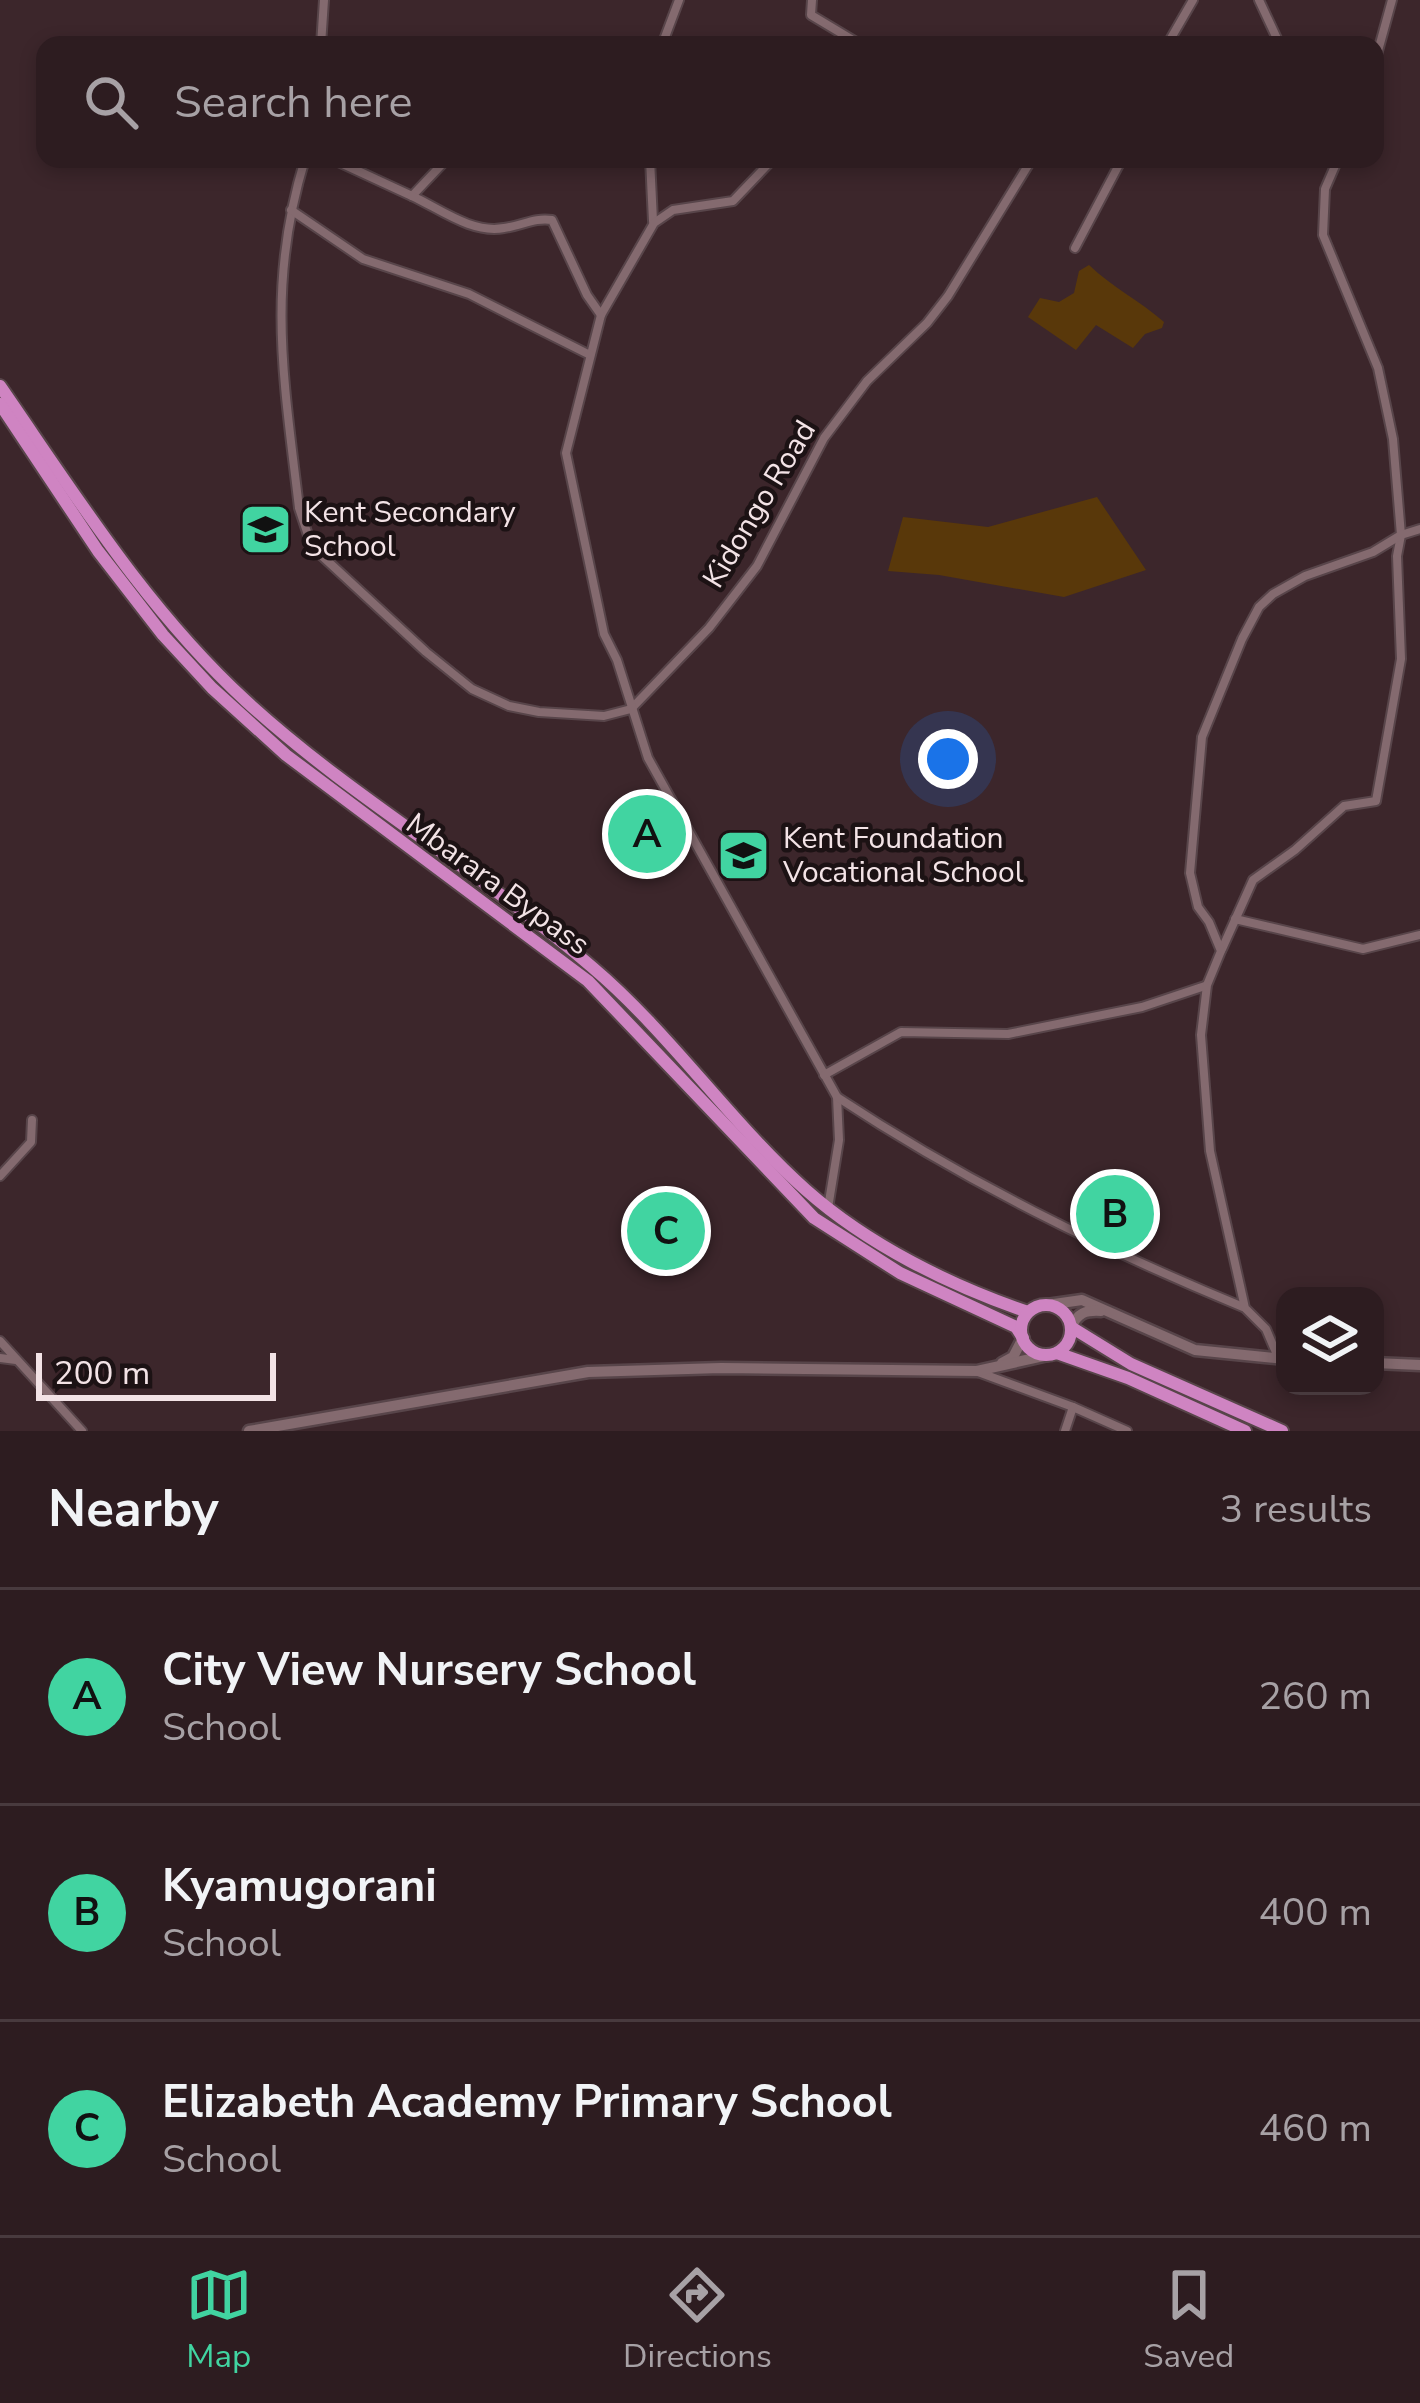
<!DOCTYPE html>
<style>
:root{--surface:#2d1c20;--page:#352529;--text:#f1f3f6;--muted:#a7a1a5;--line:#483a3e;--accent:#41d4a1}
body{margin:0;font-family:"Nunito Sans",sans-serif;background:var(--page);color:var(--text)}
.controls{position:absolute;right:36px;bottom:36px;display:grid;overflow:hidden;border-radius:24px;box-shadow:0 6px 18px #0003}
.controls button{width:108px;height:108px;display:grid;place-items:center;padding:0;border:0;border-bottom:3px solid var(--line);background:var(--surface);color:var(--text);font:60px sans-serif}
.scale{position:absolute;left:36px;bottom:30px;width:240px;box-sizing:border-box;padding-left:12px;border:6px solid #f3e3e6;border-top:0;font-size:33px;line-height:42px;white-space:nowrap;color:#f3e3e6;-webkit-text-stroke:9px #1c1214;paint-order:stroke}
.you{position:absolute;left:948px;top:759px;width:42px;height:42px;margin:-30px;border:9px solid #fff;border-radius:50%;background:#1a73e8;box-shadow:0 0 0 18px #1a73e833}
.badge{display:grid;place-items:center;width:78px;height:78px;border-radius:50%;background:var(--accent);color:#111;font-size:39px;font-weight:700}
.pin{position:absolute;translate:-50% -50%;border:6px solid #fff;box-shadow:0 3px 12px #0006}
.list{margin:0;padding:0;list-style:none}
h2{display:flex;justify-content:space-between;align-items:center;height:156px;margin:0;padding:0 48px;font-size:51px}
h2 small{font-size:39px;font-weight:400;color:var(--muted)}
.list li{display:grid;grid-template-columns:78px 1fr auto;gap:36px;align-items:center;box-sizing:border-box;height:216px;padding:0 48px;border-top:3px solid var(--line)}
.list b{display:block;font-size:45px;white-space:nowrap}
.list p{margin:0;font-size:39px;white-space:nowrap;color:var(--muted)}
.list em{font-size:39px;font-style:normal;color:var(--muted)}
.icon{flex:none;width:66px;height:66px;fill:none;stroke:currentColor;stroke-width:2;stroke-linecap:round;stroke-linejoin:round}
.map{position:relative;flex:none;width:1420px;height:1431px;overflow:hidden}
.search{position:absolute;background:var(--surface);box-shadow:0 6px 18px #0003;left:36px;right:36px;top:36px;height:132px;display:flex;align-items:center;gap:30px;box-sizing:border-box;padding:0 42px;border-radius:24px;color:var(--muted);font-size:45px}
.sheet{height:804px;background:var(--surface)}
nav{display:flex;justify-content:space-around;align-items:center;box-sizing:border-box;height:168px;border-top:3px solid var(--line);background:var(--surface);font-size:33px;color:var(--muted)}
nav a{display:grid;justify-items:center;gap:6px}
nav .on{color:var(--accent)}
.map>svg:first-child{display:block}
.green{fill:#59380a}
.lines{fill:none;stroke-linecap:round;stroke-linejoin:round}
.minor-casing{stroke:#58454a;stroke-width:12}
.secondary-casing{stroke:#58454a;stroke-width:15}
.trunk-casing{stroke:#58454a;stroke-width:16}
.minor{stroke:#846a6f;stroke-width:8}
.secondary{stroke:#846a6f;stroke-width:10}
.trunk{stroke:#cf84c2;stroke-width:12}
.labels{text-anchor:middle;stroke-width:9;stroke-linejoin:round;paint-order:stroke}
.street-label{font-size:30px;fill:#f3e3e6;stroke:#1c1214}
.poi-label{font-size:30px;fill:#f3e3e6;stroke:#1c1214;text-anchor:start}
</style>
<div class="map">
<svg width="1420" height="1431" viewBox="0 0 1420 1431">
<rect width="100%" height="100%" fill="#3c262b"/>
<g class="green">
<path d="M 1089,265 C 1112,287 1140,301 1164,322 L 1162,328 L 1145,334 L 1133,348 L 1096,325 L 1076,350 L 1028,317 L 1040,298 L 1059,302 L 1074,293 L 1079,271 Z"/>
<path d="M 1097,497 L 1146,570 L 1064,597 L 939,575 L 888,571 L 903,517 L 988,527 Z"/>
</g>
<g class="lines">
<defs>
<g id="minor">
<path d="M 812,0 L 811,15 L 861,45"/>
<path d="M 1259,0 L 1280,45"/>
<path d="M 321,45 L 324,0"/>
<path d="M 662,45 L 679,0"/>
<path d="M 1167,45 L 1193,0"/>
<path d="M 1375,62 L 1392,0"/>
<path d="M 305,159 C 266,286 284,380 299,508 L 309,538 L 321,555 L 426,652 L 472,689 L 509,706 L 539,712 L 604,716 L 631,709 L 709,628 L 757,566 L 824,438 L 867,381 L 927,323 L 948,296 L 1032,159"/>
<path d="M 332,159 L 412,196 L 447,159"/>
<path d="M 650,159 L 653,221"/>
<path d="M 773,159 L 733,201 L 673,210 L 654,223 L 601,315 L 566,453 L 604,634 L 617,660 L 648,758 L 837,1097 L 839,1140 L 828,1208"/>
<path d="M 412,196 C 440,209 472,234 504,228 C 521,226 535,217 552,220 L 587,295 L 601,315"/>
<path d="M 291,210 L 363,259 L 469,294 L 590,355"/>
<path d="M 1075,248 L 1122,159"/>
<path d="M 1235,919 L 1363,949 L 1420,935"/>
<path d="M 1222,949 L 1253,880 L 1295,850 L 1344,806 L 1376,801 L 1401,659 L 1397,556 L 1401,535 L 1393,439 L 1378,368 L 1323,235 L 1325,189 L 1338,159"/>
<path d="M 824,1075 L 901,1032 L 1008,1034 L 1142,1007 L 1205,986"/>
<path d="M 837,1097 C 966,1182 1100,1248 1243,1307"/>
<path d="M 0,1176 L 31,1142 L 32,1120"/>
<path d="M 0,1341 L 82,1431"/>
<path d="M 1278,1357 L 1266,1329 L 1245,1308 L 1210,1151 L 1201,1035 L 1207,985 L 1221,951 L 1209,922 L 1198,907 L 1190,873 L 1202,737 L 1242,639 L 1259,607 L 1273,594 L 1305,576 L 1373,552 L 1401,535 L 1420,529"/>
<path d="M 0,1358 L 16,1360"/>
<path d="M 978,1372 L 1073,1407 L 1065,1431"/>
<path d="M 1073,1407 L 1127,1431"/>
</g>
<g id="secondary">
<path d="M 1047,1305 L 1082,1300 L 1195,1350 L 1285,1359"/>
<path d="M 1071,1327 C 1078,1313 1085,1310 1101,1311"/>
<path d="M 1002,1363 L 1013,1357 L 1023,1338"/>
<path d="M 1375,1363 L 1420,1365"/>
<path d="M 249,1431 L 588,1372 L 721,1368 L 977,1371 L 1048,1355"/>
</g>
<g id="trunk">
<path d="M 0,386 C 76,496 147,610 246,701 C 354,800 482,872 592,967 C 671,1034 729,1121 806,1190 C 868,1245 951,1286 1028,1312"/>
<path d="M 0,404 L 98,551 L 163,635 L 212,688 L 286,755 L 588,981 L 814,1218 L 900,1273 L 1016,1327 L 1023,1338"/>
<circle cx="1046" cy="1330" r="25"/>
<path d="M 1071,1327 L 1131,1364 L 1282,1431"/>
<path d="M 1057,1353 L 1128,1378 L 1245,1431"/>
</g>
</defs>
<use href="#minor" class="minor-casing"/>
<use href="#secondary" class="secondary-casing"/>
<use href="#trunk" class="trunk-casing"/>
<use href="#minor" class="minor"/>
<use href="#secondary" class="secondary"/>
<use href="#trunk" class="trunk"/>
</g>
<defs>
<symbol id="school-square" viewBox="-11 -11 22 22"><rect x="-9" y="-9" width="18" height="18" rx="4" fill="#41d4a1" stroke="#1c1214"/><path d="M0-5L7-2L0 1L-7-2ZM-4 1L0 2.5L4 1V4Q0 6-4 4Z" fill="#111"/></symbol>
</defs>
<g fill-rule="evenodd">
<use href="#school-square" x="236" y="500" width="59" height="59"/>
<use href="#school-square" x="714" y="826" width="59" height="59"/>
</g>
<g class="labels">
<g class="street-label">
<text transform="translate(759 504) rotate(-59)" y="10">Kidongo Road</text>
<text transform="translate(498 884) rotate(36)" y="10">Mbarara Bypass</text>
</g>
<g class="poi-label">
<text x="304" y="522">Kent Secondary<tspan x="304" dy="34">School</tspan></text>
<text x="783" y="848">Kent Foundation<tspan x="783" dy="34">Vocational School</tspan></text>
</g>
</g>
</svg>
<div class="controls">
<button><svg class="icon" aria-label="layers" viewBox="0 0 24 24"><path d="M12 4l9 5-9 5-9-5zM3 14l9 5 9-5"/></svg></button>
</div>
<div class="scale">200 m</div>
<div class="you"></div>
<div class="pin badge" style="left:647px;top:834px">A</div>
<div class="pin badge" style="left:1115px;top:1214px">B</div>
<div class="pin badge" style="left:666px;top:1231px">C</div>
<div class="search"><svg class="icon" aria-label="search" viewBox="0 0 24 24"><circle cx="10" cy="10" r="6"/><path d="M15 15l6 6"/></svg>Search here</div>
</div>
<section class="sheet">
<h2>Nearby<small>3 results</small></h2>
<ul class="list">
<li><span class="badge">A</span><div><b>City View Nursery School</b><p>School</p></div><em>260 m</em></li>
<li><span class="badge">B</span><div><b>Kyamugorani</b><p>School</p></div><em>400 m</em></li>
<li><span class="badge">C</span><div><b>Elizabeth Academy Primary School</b><p>School</p></div><em>460 m</em></li>
</ul>
</section>
<nav>
<a class="on"><svg class="icon" aria-label="map" viewBox="0 0 24 24"><path d="M3 6l6-2 6 2 6-2v14l-6 2-6-2-6 2zM9 4v14M15 6v14"/></svg>Map</a>
<a><svg class="icon" aria-label="directions" viewBox="0 0 24 24"><path d="M12 3l9 9-9 9-9-9zM9 14v-3h6M13 9l2 2-2 2"/></svg>Directions</a>
<a><svg class="icon" aria-label="saved" viewBox="0 0 24 24"><path d="M7 4h10v16l-5-4-5 4z"/></svg>Saved</a>
</nav>
